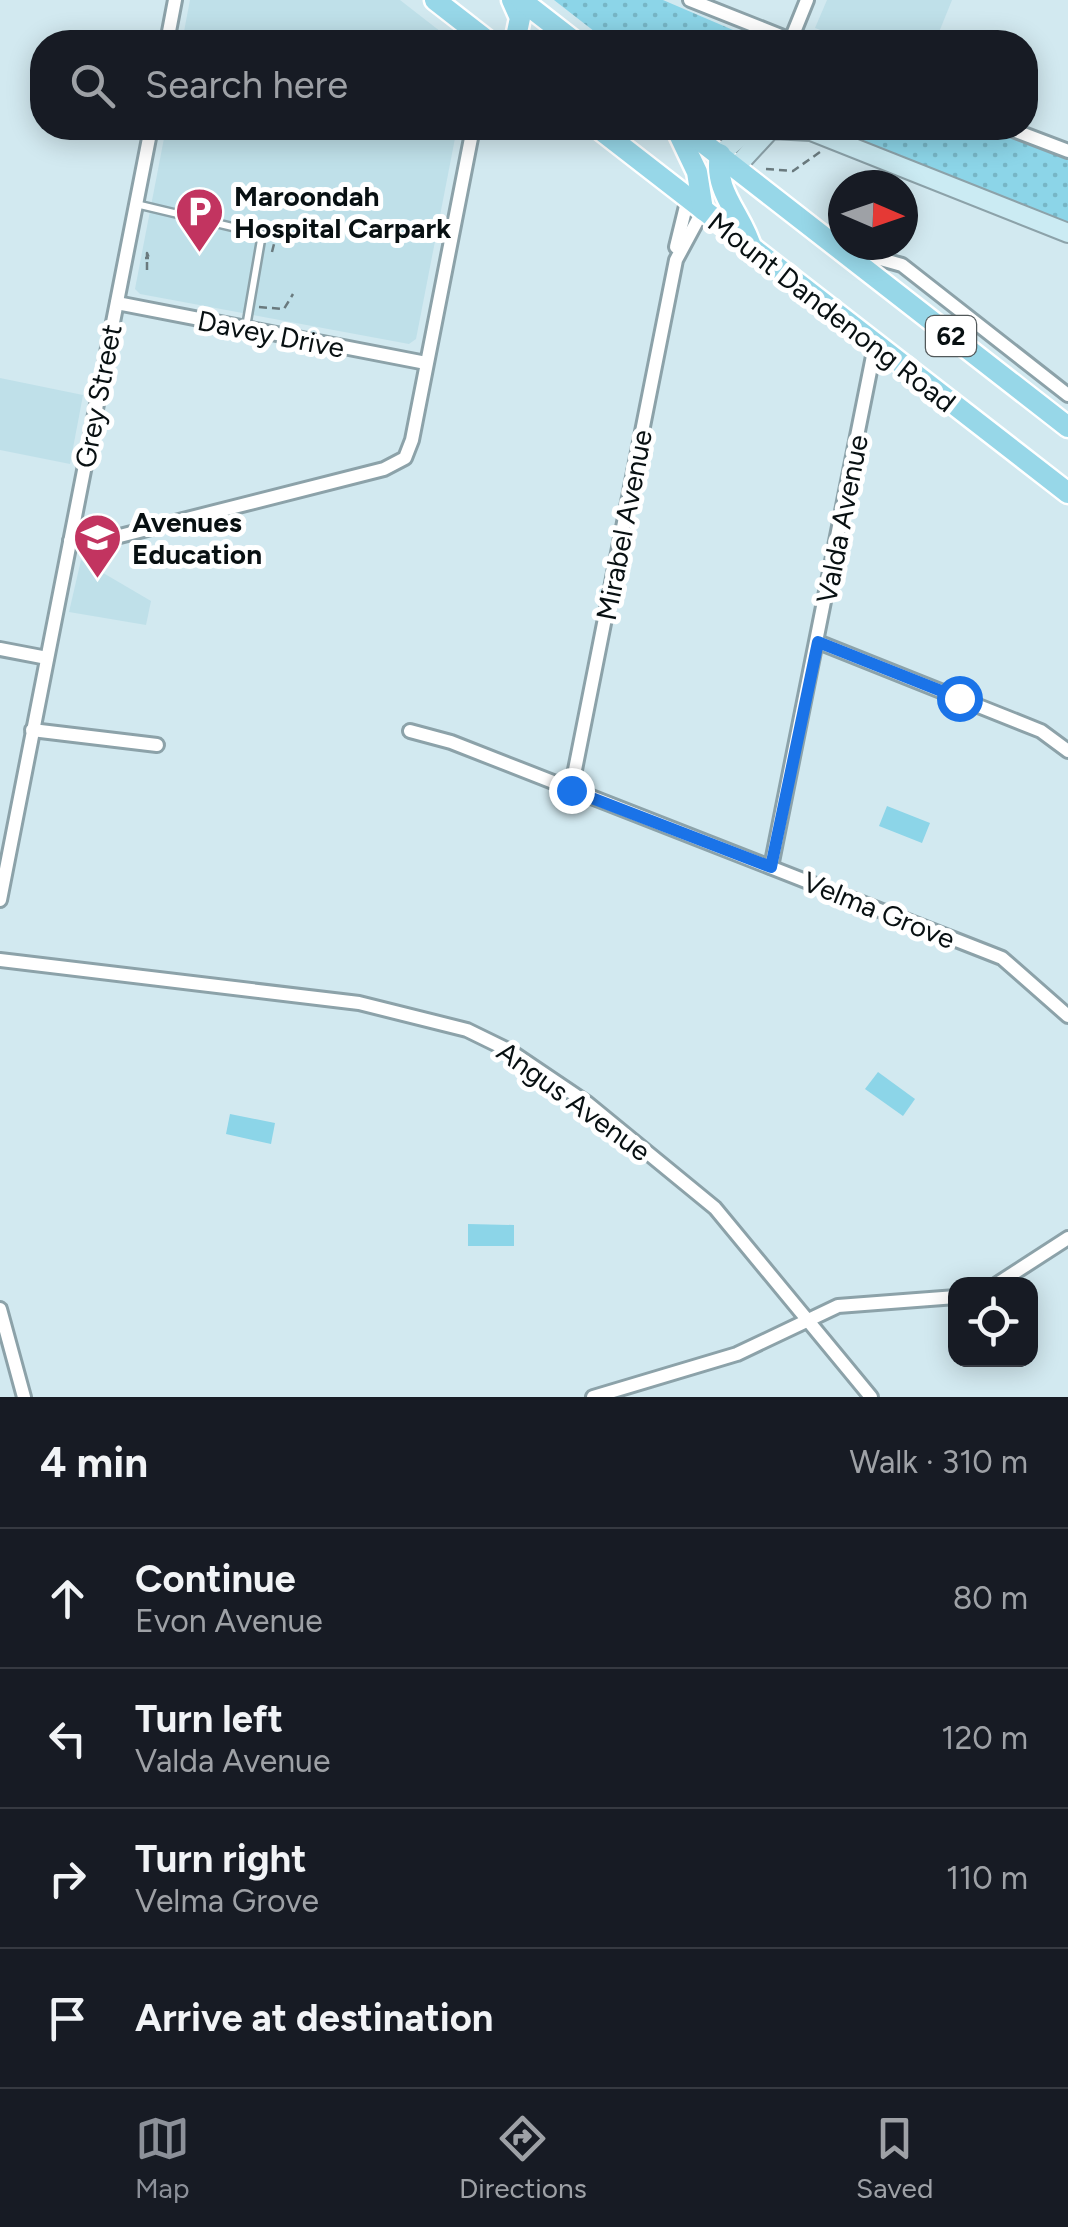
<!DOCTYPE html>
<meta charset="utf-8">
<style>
:root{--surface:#171b24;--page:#242831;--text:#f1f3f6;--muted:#9ea1a6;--line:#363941;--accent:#8c9099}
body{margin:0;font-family:Figtree,sans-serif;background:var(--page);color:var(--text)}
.controls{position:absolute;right:30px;bottom:30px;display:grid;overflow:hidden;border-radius:20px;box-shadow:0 5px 25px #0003}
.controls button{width:90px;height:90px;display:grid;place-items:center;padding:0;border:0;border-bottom:2px solid var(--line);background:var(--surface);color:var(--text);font:50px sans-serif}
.compass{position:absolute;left:828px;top:170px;width:90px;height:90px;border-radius:50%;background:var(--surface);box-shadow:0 5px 25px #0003;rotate:92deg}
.stop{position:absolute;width:30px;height:30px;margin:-22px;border:8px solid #1a73e8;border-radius:50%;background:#fff}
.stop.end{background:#1a73e8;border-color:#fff;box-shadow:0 2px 10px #0008}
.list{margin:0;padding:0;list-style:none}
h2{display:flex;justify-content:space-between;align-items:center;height:130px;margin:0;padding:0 40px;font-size:42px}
h2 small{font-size:32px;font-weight:400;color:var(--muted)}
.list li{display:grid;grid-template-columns:65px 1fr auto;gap:30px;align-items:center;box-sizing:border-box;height:140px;padding:0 40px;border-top:2px solid var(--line)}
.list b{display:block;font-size:38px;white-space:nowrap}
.list p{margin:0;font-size:32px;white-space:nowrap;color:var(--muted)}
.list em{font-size:32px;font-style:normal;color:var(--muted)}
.icon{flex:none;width:55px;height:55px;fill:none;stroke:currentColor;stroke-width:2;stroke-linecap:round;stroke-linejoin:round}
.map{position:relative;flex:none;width:1068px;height:1397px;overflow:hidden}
.search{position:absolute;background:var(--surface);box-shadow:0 5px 25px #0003;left:30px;right:30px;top:30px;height:110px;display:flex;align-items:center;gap:25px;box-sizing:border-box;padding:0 35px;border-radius:40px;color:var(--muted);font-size:38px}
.sheet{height:690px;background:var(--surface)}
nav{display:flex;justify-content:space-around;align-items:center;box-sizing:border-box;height:140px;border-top:2px solid var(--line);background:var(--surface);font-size:28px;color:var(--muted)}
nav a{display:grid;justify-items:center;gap:5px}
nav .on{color:var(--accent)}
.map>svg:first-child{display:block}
.built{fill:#bfe0e9}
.grass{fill:url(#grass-dots)}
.pitch{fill:#8cd5e8}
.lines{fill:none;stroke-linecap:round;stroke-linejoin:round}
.lane-casing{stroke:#8ca2a9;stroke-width:11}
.street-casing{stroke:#8ca2a9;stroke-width:18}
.secondary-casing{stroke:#8ca2a9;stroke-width:22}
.primary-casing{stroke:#fff;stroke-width:25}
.path{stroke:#6a7a7e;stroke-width:2.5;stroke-dasharray:8 5;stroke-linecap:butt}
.lane{stroke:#fff;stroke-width:6}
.street{stroke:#fff;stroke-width:12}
.secondary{stroke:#cbebf3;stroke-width:18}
.primary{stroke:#97d7e8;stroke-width:20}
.path-bridge{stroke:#6a7a7e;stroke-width:2.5;stroke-dasharray:8 5;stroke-linecap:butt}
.route{stroke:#1a73e8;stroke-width:12}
.labels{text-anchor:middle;stroke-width:10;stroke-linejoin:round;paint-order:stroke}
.shield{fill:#fff;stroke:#525859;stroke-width:2.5}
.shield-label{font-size:25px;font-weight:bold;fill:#081012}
.poi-label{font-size:28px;font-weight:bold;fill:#081012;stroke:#fff;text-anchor:start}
.street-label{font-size:28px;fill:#081012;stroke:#fff}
</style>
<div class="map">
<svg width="1068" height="1397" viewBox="0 0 1068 1397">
<defs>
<pattern id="grass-dots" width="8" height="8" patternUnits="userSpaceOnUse" patternTransform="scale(2.5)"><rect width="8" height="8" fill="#8cd5e8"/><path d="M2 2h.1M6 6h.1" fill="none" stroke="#77b6c6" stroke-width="1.8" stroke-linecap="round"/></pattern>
</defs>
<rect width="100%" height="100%" fill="#d2e9f0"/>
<g class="built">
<path d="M 190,0 L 400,0 L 454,42 L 182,42 Z"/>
<path d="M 827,0 L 952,0 L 935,42 L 852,42 L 815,28 Z"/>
<path d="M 166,128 L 457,128 L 416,339 L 409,344 L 140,294 L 135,289 Z"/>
<path d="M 0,378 L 83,395 L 70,464 L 0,450 Z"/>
<path d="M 81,560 L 151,601 L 146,625 L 69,612 Z"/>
</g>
<g class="grass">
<path d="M 554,0 L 663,0 L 761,42 L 608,42 Z"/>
<path d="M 828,128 L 988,128 L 1068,158 L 1068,223 L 1017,207 Z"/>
</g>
<g class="pitch">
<path d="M 887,806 L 930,823 L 922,843 L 879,826 Z"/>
<path d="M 878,1072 L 915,1099 L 903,1116 L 865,1089 Z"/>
<path d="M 230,1114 L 275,1123 L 271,1144 L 226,1134 Z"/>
<path d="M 468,1224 L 514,1225 L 514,1246 L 468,1246 Z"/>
</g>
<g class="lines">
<defs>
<path id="lane" d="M 136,204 L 262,234 L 246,327"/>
<g id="street">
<path d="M 690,0 L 791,40"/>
<path d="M 167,42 L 175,0"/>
<path d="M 790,42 L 807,0"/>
<path d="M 1008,128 L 1068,151"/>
<path d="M 676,247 L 688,198"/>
<path d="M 845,249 L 902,265 L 1068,395"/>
<path d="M 117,303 L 426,363"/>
<path d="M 70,541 L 100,541 L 384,469 L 405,458 L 412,440 L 473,128"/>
<path d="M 818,642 L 1041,731 L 1068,751"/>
<path d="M 0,649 L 47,658"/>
<path d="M 32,730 L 157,745"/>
<path d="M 410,731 L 451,742 L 1002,958 L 1068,1016"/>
<path d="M 571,790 L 676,260 L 703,210"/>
<path d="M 771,867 L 875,346"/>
<path d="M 0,900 L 151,128"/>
<path d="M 0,960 L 359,1003 L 467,1030 L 510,1051 L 587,1103 L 715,1208 L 871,1397"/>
<path d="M 997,1284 L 1068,1238"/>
<path d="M 0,1309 L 24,1397"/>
<path d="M 593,1397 L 737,1354 L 838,1306 L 956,1297"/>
</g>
<g id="secondary">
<path d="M 720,154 L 751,128"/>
<path d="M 735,168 L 771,129 L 811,131 L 1068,233"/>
</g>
<g id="primary">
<path d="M 435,0 L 489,42"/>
<path d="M 512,0 L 520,18 L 515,42"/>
<path d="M 521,0 L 575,42"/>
<path d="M 598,128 L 1068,493"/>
<path d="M 676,128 L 697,172 L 703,210"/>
<path d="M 684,128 L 1068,427"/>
<path d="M 720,154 C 713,193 743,215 752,250"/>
</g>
</defs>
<use href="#lane" class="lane-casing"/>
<use href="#street" class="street-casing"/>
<use href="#secondary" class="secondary-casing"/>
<use href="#primary" class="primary-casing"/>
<g class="path">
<path d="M 809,42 L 814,30"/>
<path d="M 766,169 L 793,171 L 820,152"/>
<path d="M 269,231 L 280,222"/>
<path d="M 272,252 L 279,224"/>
<path d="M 147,270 L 147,253 L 149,258"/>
<path d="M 259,307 L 284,309 L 293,294"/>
</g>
<use href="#lane" class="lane"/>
<use href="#street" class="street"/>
<use href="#secondary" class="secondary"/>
<use href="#primary" class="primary"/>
<path class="path-bridge" d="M 145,258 L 149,258"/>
</g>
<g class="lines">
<path class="route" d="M 571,790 L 771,867 L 818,642 L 959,698"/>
</g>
<defs>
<symbol id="parking-pin" viewBox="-11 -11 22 30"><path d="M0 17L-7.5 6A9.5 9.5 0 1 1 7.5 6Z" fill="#c23460" stroke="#fff"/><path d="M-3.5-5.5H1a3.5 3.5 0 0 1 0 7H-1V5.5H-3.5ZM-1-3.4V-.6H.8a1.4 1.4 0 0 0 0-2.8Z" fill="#fff"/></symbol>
<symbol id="school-pin" viewBox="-11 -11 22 30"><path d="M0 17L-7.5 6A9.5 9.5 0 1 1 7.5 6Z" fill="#c23460" stroke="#fff"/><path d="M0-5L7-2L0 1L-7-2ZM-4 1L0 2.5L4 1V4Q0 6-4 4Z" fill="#fff"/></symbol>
</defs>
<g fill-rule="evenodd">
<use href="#parking-pin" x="172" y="184" width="55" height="75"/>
<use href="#school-pin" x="70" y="510" width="55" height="75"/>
</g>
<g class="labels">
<rect class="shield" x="926" y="316" width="50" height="40" rx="8"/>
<g class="shield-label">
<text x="951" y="345">62</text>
</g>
<g class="poi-label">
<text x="234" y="206">Maroondah<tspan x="234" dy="32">Hospital Carpark</tspan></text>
<text x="132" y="532">Avenues<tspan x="132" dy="32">Education</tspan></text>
</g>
<g class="street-label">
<text transform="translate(832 312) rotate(38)" y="10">Mount Dandenong Road</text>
<text transform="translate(271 334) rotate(11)" y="10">Davey Drive</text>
<text transform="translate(98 396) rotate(-79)" y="10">Grey Street</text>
<text transform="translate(842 519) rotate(-79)" y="10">Valda Avenue</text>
<text transform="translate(624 525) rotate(-79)" y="10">Mirabel Avenue</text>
<text transform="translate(879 910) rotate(22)" y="10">Velma Grove</text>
<text transform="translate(574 1101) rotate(36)" y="10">Angus Avenue</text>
</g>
</g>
</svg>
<div class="controls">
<button><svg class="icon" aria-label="locate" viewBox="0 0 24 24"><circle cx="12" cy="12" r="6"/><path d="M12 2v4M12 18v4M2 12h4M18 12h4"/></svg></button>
</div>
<svg class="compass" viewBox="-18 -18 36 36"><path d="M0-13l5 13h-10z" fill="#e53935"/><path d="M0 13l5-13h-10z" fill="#9ea1a6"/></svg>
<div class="stop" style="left:959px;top:698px"></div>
<div class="stop end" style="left:571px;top:790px"></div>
<div class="search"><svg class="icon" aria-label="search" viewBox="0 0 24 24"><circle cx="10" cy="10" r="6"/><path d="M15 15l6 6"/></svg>Search here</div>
</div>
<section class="sheet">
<h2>4 min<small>Walk · 310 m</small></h2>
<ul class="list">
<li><svg class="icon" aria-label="ahead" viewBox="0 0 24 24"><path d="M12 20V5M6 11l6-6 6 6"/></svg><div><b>Continue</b><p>Evon Avenue</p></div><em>80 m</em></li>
<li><svg class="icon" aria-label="left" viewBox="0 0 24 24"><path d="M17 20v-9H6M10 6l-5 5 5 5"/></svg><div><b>Turn left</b><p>Valda Avenue</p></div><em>120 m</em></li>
<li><svg class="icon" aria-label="right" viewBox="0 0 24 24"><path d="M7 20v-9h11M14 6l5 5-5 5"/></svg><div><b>Turn right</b><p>Velma Grove</p></div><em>110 m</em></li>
<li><svg class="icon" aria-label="arrive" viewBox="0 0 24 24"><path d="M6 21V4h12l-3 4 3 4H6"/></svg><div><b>Arrive at destination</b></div></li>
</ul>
</section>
<nav>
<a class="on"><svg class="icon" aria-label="map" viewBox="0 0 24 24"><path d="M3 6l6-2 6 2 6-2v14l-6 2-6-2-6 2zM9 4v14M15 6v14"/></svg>Map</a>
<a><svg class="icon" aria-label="directions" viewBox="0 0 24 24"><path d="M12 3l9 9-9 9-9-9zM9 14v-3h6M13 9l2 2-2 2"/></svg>Directions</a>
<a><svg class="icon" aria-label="saved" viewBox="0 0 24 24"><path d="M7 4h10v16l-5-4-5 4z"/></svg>Saved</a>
</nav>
